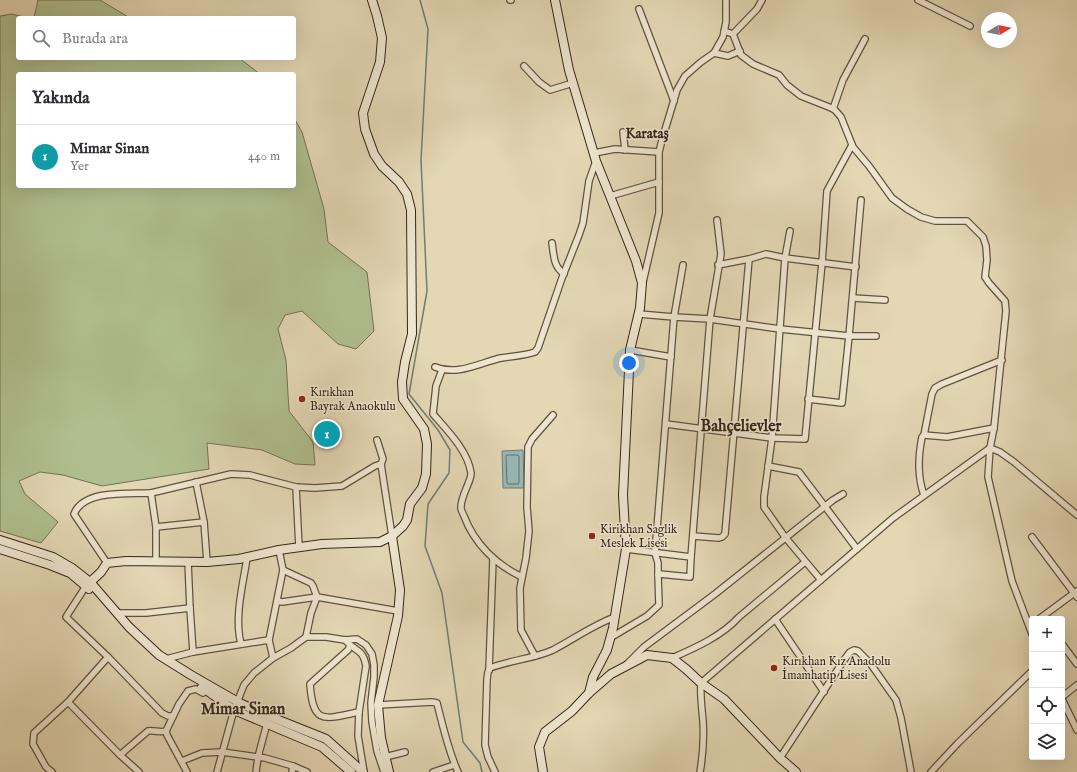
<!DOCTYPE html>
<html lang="tr">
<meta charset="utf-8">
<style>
:root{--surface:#fff;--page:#f2f2f3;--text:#2b2b33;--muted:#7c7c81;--line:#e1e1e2;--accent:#0b8043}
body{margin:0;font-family:"IM FELL English",serif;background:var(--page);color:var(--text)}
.controls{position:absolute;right:12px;bottom:12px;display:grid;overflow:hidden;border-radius:4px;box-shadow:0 4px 16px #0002}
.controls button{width:36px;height:36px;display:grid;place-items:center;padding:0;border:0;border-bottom:1px solid var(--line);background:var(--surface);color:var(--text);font:20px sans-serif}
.compass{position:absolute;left:981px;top:12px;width:36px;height:36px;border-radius:50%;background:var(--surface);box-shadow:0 4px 16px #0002;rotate:80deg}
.you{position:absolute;left:629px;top:363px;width:14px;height:14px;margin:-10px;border:3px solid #fff;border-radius:50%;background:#1a73e8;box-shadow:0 0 0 6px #1a73e833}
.badge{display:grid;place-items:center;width:26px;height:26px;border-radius:50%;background:var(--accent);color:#fff;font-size:13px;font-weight:700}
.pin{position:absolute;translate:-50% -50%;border:2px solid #fff;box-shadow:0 1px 4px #0006}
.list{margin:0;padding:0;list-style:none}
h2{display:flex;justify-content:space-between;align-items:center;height:52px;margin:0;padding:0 16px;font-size:17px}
h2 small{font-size:13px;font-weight:400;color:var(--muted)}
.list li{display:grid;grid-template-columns:26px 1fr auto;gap:12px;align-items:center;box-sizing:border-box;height:64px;padding:0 16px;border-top:1px solid var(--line)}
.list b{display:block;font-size:15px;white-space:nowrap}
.list p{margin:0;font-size:13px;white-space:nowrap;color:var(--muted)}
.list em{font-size:13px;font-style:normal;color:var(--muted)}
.icon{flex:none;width:22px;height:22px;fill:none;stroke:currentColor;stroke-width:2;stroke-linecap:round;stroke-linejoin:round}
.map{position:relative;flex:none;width:1077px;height:772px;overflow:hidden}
.search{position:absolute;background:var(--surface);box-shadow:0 4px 16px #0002;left:16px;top:16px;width:280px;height:44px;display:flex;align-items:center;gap:10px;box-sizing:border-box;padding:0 14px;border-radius:4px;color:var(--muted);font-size:15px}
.panel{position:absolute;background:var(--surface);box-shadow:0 4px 16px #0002;left:16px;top:72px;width:280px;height:116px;border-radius:4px}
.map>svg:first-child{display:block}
.green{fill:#b0bf8f;stroke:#737254}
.water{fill:#98b7b6;stroke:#717d77}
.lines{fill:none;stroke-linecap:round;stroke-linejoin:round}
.shore{stroke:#676e67;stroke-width:1}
.stream{stroke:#717d77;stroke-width:1.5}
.street-casing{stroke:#61523f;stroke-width:8}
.secondary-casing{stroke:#362518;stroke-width:10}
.street{stroke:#ede5ce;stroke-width:5.5}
.secondary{stroke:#ede5ce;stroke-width:8}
.poi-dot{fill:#8f2418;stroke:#ede5ce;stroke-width:1.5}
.labels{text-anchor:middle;stroke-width:3;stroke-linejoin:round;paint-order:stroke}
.poi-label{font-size:12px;fill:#362518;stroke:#ede5ce;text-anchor:start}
.quarter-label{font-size:14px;font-weight:bold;fill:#362518;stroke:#ede5ce}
.district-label{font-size:16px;font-weight:bold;fill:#362518;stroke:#ede5ce}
</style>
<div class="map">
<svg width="1077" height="772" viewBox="0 0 1077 772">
<rect width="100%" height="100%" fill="#e3d7b4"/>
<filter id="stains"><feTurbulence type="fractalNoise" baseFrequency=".005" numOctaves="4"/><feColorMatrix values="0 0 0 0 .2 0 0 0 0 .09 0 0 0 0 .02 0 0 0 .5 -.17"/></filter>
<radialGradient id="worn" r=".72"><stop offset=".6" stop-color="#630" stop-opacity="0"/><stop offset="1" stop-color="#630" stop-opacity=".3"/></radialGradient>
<g class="green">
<path d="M 38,0 L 100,0 L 130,18 L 34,18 Z"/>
<path d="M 12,14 L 28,18 L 18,18 L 18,58 L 239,58 L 260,74 L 18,74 L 18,186 L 294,186 L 294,118 L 302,132 L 324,209 L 328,242 L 367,272 L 374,331 L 356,349 L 338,344 L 302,311 L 285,315 L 278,329 L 286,360 L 289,411 L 313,442 L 315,465 L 295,464 L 262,450 L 207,443 L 209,469 L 102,486 L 63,475 L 40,472 L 19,481 L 25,494 L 58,522 L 41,543 L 0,531 L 0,16 Z"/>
</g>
<path class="water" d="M 523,450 L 524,488 L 503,488 L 502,451 Z"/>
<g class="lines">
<path class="shore" d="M 507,455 L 517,455 L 519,456 L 519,482 L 518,484 L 508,484 L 507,483 L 506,457 Z"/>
<path class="stream" d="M 420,0 L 428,29 L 421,160 L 427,291 L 409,394 L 438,430 L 450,450 L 449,473 L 428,504 L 425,546 L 442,593 L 463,742 L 480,763 L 482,772"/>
<defs>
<g id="street">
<path d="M 510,0 L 511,0"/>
<path d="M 918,0 L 970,26"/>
<path d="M 639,9 L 674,101"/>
<path d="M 724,31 L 733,34 L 741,55 L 753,64 L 779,75 L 787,85 L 801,96 L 834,109 L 841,117 L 853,147 L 869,166 L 892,198 L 907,209 L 921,217 L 935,221 L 967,221 L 983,237 L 986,246 L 987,260 L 985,277 L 989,283 L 1005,301 L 1006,311 L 994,428 L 990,448 L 988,477 L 1012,581 L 1032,634"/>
<path d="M 733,34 L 757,9 L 762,0"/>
<path d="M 714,53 L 728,56 L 740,51"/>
<path d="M 524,66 L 539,82 L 550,90 L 573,83"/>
<path d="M 833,109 L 843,80 L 865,39"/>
<path d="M 623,132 L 625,150"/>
<path d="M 594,153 L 615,149 L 659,152"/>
<path d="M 610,196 L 659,182"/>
<path d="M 790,231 L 785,258 L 772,438 L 764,497 L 764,507 L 785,537 L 821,580"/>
<path d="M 552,243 C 554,255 553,266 564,274"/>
<path d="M 718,265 L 749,259 L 766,254 L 785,258 L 856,267"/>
<path d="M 643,282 L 659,213 L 659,152 L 662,140 L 677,90 L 685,76 L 701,62 L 714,53 L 723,37 L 726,22 L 726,0"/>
<path d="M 853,298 L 885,300"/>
<path d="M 639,314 L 674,317 L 710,319 L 780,329 L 849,336 L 876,336"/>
<path d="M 630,350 L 671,357"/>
<path d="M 435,367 C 458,376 479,363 501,358 C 512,356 524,356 535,352 L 538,348 L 562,278 L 579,235 L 583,223 L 589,181 L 596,161"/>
<path d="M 442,370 L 436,386 L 433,414 C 447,430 468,451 471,473 C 472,480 460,497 461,508 C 461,510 463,514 464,516 C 474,543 496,565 522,577"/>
<path d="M 808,399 L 842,403 L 849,336 L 861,200"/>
<path d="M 666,424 L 772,438 L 805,439 L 822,263 L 827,191 L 852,145"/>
<path d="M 924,435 L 947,437 L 994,428"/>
<path d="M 377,440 L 383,459 L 381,464"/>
<path d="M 768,466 L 799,472 L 857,549"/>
<path d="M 196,482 L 204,522 L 207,562"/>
<path d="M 296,487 L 299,547"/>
<path d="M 151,493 L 231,474 L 250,475 L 296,487 L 315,488 L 342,486 L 375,466 L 381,464 L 392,536"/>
<path d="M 924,495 C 917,476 918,457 922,437 L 924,435 L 932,394 L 935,388 L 942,384 L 1002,360"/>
<path d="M 156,527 L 204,522"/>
<path d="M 693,536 L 719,538 L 722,537 L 725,534 L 749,259"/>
<path d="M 1032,537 L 1077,597"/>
<path d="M 626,549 L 691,557 L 710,319 L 721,254 L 717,220"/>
<path d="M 279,550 L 283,570"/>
<path d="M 188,562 L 190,608"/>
<path d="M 107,563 L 74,514 C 84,489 129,494 151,493 L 156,527 L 156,561"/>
<path d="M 658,575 L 658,563 L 655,553 L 674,317 L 683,265"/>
<path d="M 86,586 L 66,617 L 108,657 L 162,713 L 168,716 L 173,716"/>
<path d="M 277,601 L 282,602 L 317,597 L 398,611"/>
<path d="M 119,613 L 146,613 L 190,608 L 193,652"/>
<path d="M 775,619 L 824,692"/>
<path d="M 1039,619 L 1077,591"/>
<path d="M 610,638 L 647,616 L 659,605 L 658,575 L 659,574 L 690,577 L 691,557"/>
<path d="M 345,640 C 355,652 363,648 366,666 L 359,712 L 358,736 L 364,772"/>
<path d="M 241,644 C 234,618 243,584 247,558"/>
<path d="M 1062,644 L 1077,664"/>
<path d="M 350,646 L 348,650 L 310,684 C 313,726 324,719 359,712"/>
<path d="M 535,656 L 521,630 L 520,588 L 526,558 L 529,531 L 527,507 L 528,447 L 532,439 L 553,415"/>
<path d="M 273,658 L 291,648 L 306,637 L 326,637 L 345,640 L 357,639 L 366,645 L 372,654 L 374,665 L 374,677 L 371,703 L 372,722 L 377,751 L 384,772"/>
<path d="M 672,658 C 695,648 722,636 739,617 L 805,562"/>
<path d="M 166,659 L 193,652 L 269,640"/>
<path d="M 627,664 L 644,647 L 715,594 L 833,500 L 843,494"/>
<path d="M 489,670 L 493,559"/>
<path d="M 1062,697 L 1077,685"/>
<path d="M 1062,699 L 1077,730"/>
<path d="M 68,702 L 120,755"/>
<path d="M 378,705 L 432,702 L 437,703 C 443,727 448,750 458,772"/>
<path d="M 385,757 L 405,752"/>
<path d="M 780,758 L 844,660 L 850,652 L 854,650 L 858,651 L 870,663 L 896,700 L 901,718 L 911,772"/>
<path d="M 182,761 L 202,753 L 222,752 L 265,758 L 293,766 L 307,772"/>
<path d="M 52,772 L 46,767 L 33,744 L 34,733 L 68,702 L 108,657"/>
<path d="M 139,772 L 120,755 L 148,731 C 154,730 161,733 166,731"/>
<path d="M 187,772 L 167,735 L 166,731 L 179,704 L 188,691 L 196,689 L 203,693 L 206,690"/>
<path d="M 217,772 L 234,710 L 244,685 L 254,673 L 273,658 L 269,640 L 283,570 L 311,583 L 313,586 L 317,597 L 311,613 L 306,637"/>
<path d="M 256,772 L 258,757 L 267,723"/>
<path d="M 292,772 L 293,766"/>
<path d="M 433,772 L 454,765"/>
<path d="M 495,772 L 488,757 L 485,745 L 487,679 L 488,672 L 490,668 C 510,660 533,659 553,650 C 574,639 593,625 615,617"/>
<path d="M 700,772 C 703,755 704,738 703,721 C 702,709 700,696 701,683 L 893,518 L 990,448 L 1000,452 L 1014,462 L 1077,515"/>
<path d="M 931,772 L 958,743 L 1032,671"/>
</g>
<g id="secondary">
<path d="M 555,0 L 569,70 L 596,161 L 636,261 L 642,283 L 640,308 L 630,350 L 623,495 L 626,549 L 613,628 L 607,650 L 593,677 L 589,693"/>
<path d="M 0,540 L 53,557 L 72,568 L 91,583 L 129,627 L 159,655 L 191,675 L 238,702 L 261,713 L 326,739 L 363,772"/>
<path d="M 0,549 L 50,565 L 70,573 L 89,589"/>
<path d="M 86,586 L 101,572 L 107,563 L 126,561 L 207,562 L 239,559 L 279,550 L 322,544 L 380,542 L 392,536 L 403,526 L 407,520 L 410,504 L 422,488 L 426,474 L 427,444 L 424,429 L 403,399 L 402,382 L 405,362 L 412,334 L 411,210 L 407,194 L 399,182 L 382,166 L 374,154 L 365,129 L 363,113 L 380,62 L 382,38 L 377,16 L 372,0"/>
<path d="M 202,687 L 234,710 L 322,747 L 351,772"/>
<path d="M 389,772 L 381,738 L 378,705 L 398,616 L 400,590 L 392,536"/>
<path d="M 543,772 L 539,747 L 545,732 L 572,711 L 589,693 L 611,674 L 647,655 L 672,658 L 686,669 L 701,683 L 724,699 L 780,758 L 796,772"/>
</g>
</defs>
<use href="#street" class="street-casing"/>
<use href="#secondary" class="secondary-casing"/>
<use href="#street" class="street"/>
<use href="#secondary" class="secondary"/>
</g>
<g class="poi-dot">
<circle cx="302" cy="399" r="4"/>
<circle cx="592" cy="536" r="4"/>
<circle cx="774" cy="668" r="4"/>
</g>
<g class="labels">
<g class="poi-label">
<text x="310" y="396">Kırıkhan<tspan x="310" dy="14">Bayrak Anaokulu</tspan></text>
<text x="600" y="533">Kirikhan Saglik<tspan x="600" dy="14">Meslek Lisesi</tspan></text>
<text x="782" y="665">Kırıkhan Kız Anadolu<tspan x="782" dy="14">İmamhatip Lisesi</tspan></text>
</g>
<g class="quarter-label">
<text x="647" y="138">Karataş</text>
</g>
<g class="district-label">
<text x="741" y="431">Bahçelievler</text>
<text x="243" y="714">Mimar Sinan</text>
</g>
</g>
<rect width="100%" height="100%" filter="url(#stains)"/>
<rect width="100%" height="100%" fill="url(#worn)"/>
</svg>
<div class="controls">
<button>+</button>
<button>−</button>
<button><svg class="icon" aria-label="locate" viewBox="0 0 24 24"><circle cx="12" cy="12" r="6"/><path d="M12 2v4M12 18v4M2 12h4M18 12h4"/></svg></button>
<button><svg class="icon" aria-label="layers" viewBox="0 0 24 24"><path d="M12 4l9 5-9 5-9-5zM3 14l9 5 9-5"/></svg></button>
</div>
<svg class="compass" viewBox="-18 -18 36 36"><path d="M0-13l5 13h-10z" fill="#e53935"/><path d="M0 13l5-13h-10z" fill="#7c7c81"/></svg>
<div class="you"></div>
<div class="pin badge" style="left:327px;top:434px;background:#0f9aa8">1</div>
<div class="search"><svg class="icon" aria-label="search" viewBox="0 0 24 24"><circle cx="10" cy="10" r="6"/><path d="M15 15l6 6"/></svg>Burada ara</div>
<section class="panel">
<h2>Yakında<small></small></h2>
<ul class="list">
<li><span class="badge" style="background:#0f9aa8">1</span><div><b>Mimar Sinan</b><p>Yer</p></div><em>440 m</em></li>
</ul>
</section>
</div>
